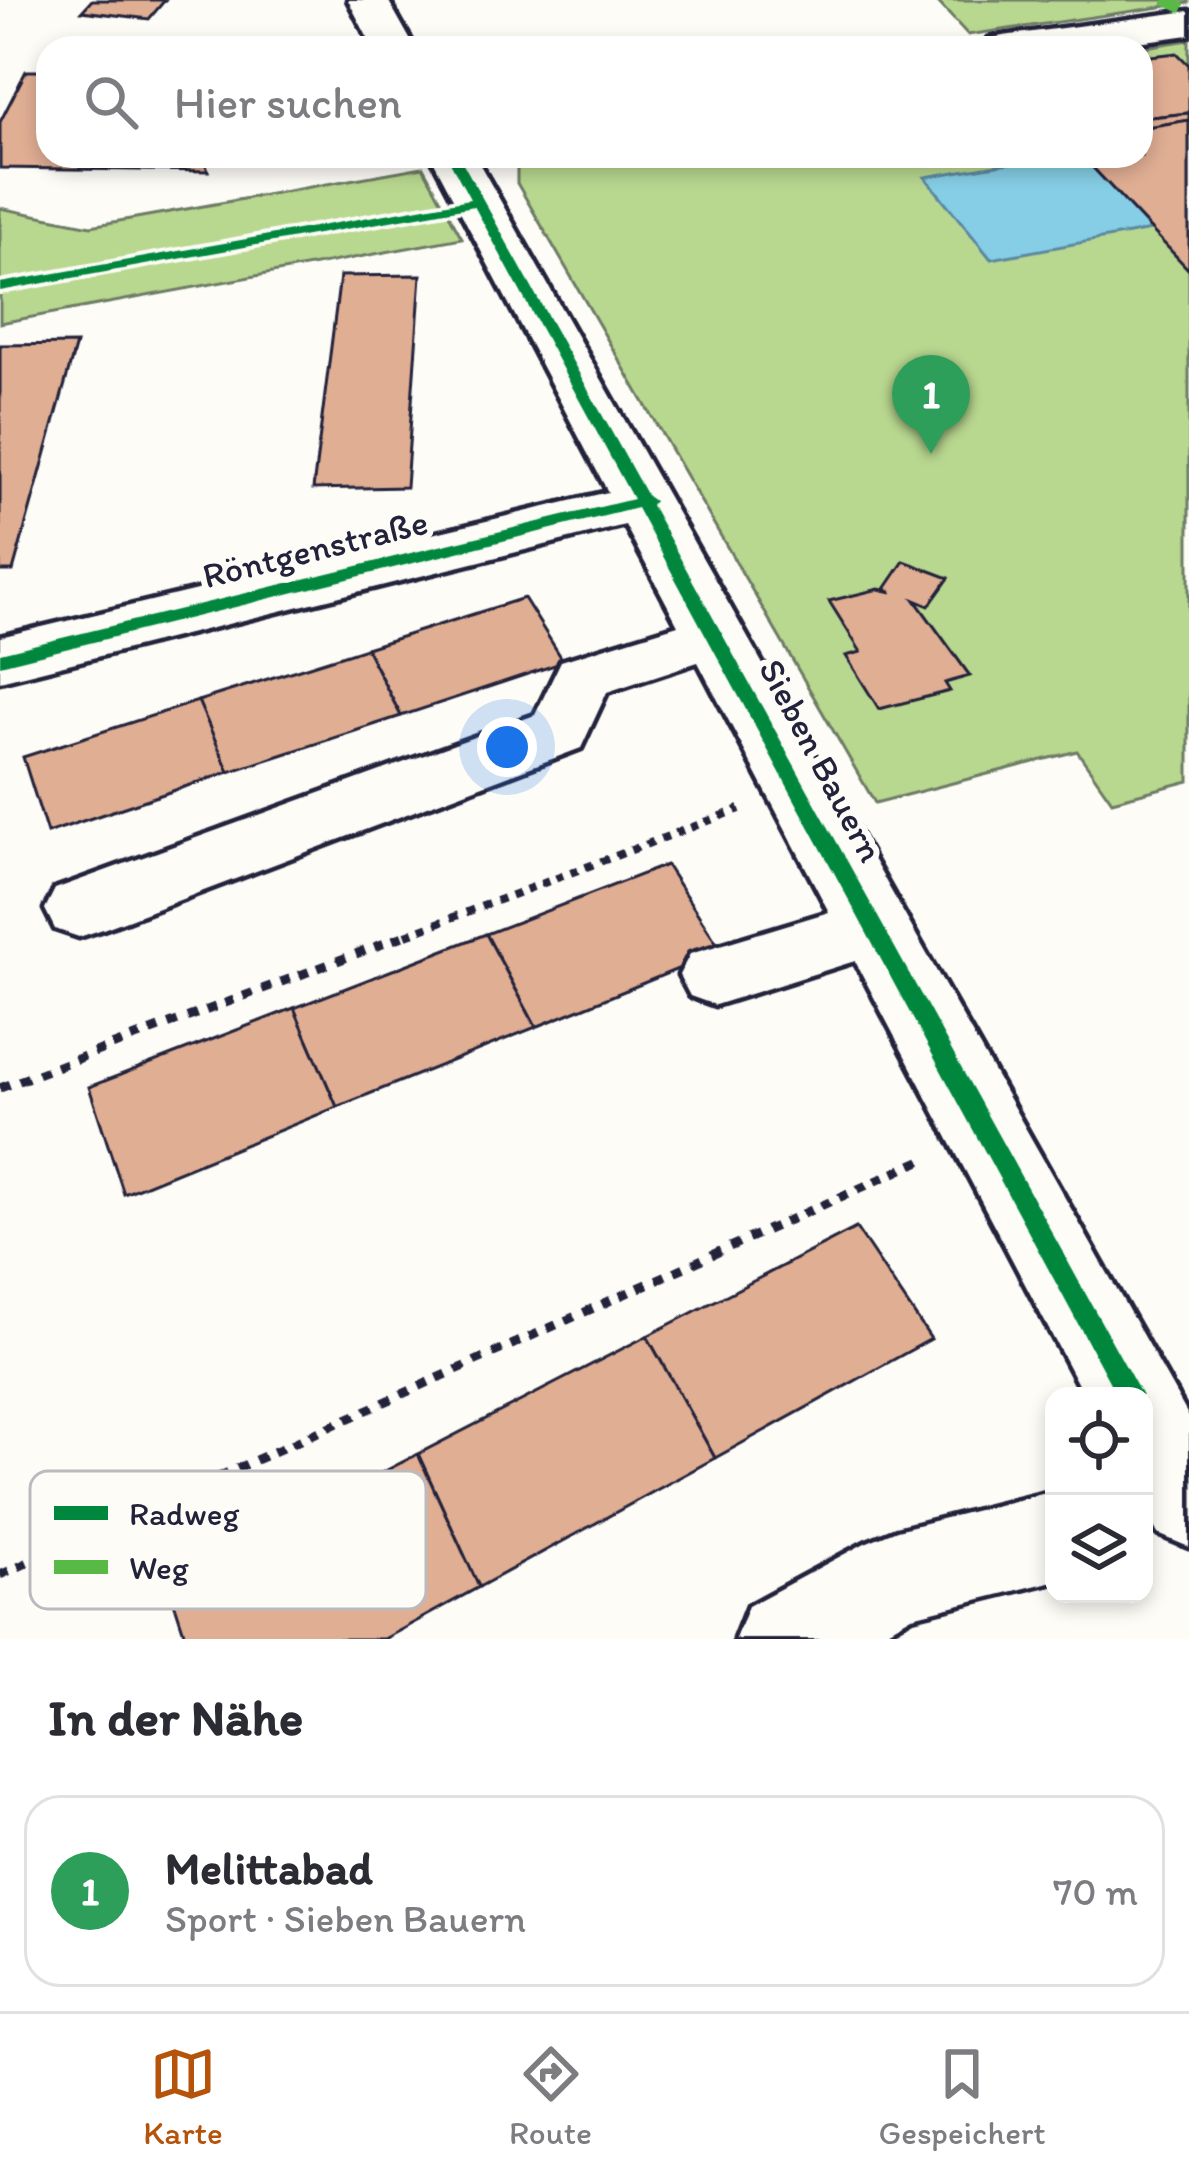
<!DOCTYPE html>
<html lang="de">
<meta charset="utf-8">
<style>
:root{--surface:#fff;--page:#f2f2f3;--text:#2b2b33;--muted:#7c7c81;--line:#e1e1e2;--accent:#b45309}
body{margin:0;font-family:Itim,sans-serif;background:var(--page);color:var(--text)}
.controls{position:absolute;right:36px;bottom:36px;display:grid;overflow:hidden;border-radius:24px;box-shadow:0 6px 18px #0003}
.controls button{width:108px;height:108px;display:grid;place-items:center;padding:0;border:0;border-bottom:3px solid var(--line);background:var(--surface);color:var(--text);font:60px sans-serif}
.you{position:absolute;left:507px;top:747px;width:42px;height:42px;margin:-30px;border:9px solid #fff;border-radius:50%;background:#1a73e8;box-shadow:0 0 0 18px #1a73e833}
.badge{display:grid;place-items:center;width:78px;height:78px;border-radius:50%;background:var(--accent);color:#fff;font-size:39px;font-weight:700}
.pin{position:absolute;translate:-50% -99px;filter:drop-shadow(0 3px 6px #0008)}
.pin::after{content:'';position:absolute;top:63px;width:42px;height:36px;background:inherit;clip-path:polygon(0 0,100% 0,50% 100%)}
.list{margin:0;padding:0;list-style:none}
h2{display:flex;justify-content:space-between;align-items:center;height:156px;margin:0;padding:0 48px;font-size:51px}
h2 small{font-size:39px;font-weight:400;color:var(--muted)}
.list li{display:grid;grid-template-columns:78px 1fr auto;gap:36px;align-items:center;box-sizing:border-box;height:192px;margin:0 24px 24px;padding:0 24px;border:3px solid var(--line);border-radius:36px}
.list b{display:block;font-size:45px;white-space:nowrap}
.list p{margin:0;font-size:39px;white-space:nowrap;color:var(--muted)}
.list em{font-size:39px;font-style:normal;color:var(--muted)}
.icon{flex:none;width:66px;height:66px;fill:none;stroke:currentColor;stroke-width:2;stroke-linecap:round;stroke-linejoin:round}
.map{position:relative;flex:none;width:1189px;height:1639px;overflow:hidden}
.search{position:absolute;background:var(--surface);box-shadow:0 6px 18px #0003;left:36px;right:36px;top:36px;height:132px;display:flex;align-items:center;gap:30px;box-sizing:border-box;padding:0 42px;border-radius:36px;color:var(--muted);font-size:45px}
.sheet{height:372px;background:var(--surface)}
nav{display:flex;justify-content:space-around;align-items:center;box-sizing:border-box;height:168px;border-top:3px solid var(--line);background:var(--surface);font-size:33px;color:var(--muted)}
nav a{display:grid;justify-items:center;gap:6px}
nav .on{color:var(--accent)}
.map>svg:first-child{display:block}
.green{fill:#b8d78f;stroke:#6d7c65;stroke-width:3}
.water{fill:#85cee5;stroke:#5d89a1;stroke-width:3}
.building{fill:#e0ae93;stroke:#22223b;stroke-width:3}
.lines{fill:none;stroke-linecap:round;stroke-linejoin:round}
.minor-casing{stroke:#22223b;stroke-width:9}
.path-far1{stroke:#22223b;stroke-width:8;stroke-dasharray:8 8;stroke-linecap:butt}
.path{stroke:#22223b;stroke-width:9;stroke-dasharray:10 10;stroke-linecap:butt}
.minor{fill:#fdfcf7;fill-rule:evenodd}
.quiet{stroke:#58b947;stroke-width:10;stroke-dasharray:21 10;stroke-linecap:butt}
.cycleway-casing{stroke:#fdfcf7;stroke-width:8}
.cycleway{fill:#00873e;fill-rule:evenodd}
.labels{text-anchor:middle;stroke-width:12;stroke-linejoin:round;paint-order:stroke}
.street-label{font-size:36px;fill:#22223b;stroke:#fdfcf7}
.key{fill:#fdfcf7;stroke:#bbbbbf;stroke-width:3}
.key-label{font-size:33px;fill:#22223b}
</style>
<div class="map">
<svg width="1189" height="1639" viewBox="0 0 1189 1639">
<rect width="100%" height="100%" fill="#fdfcf7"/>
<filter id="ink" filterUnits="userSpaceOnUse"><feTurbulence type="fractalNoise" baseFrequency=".00833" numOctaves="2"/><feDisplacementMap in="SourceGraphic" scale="24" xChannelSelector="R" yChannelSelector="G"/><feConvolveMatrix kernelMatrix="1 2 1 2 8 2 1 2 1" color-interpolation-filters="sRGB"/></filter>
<g filter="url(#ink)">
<g class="green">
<path d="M 936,0 L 1189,0 L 1189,3 L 968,35 Z"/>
<path d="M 1189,40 L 1189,781 L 1112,801 L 1077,751 L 875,803 L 517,183 L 517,160 L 527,156 L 1141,156 L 1139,48 Z"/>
<path d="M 423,167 L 462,238 L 0,323 L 0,208 L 91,226 Z"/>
</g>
<path class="water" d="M 1050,156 L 1082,156 L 1151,230 L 991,259 L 925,177 Z"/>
<g class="building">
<path d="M 92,0 L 165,0 L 149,19 L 82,11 Z"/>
<path d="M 1177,53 L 1189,65 L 1189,113 L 1141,118 L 1141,57 Z"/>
<path d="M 26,71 L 48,71 L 48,156 L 203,156 L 208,171 L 0,168 L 0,122 Z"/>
<path d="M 1189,113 L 1189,120 L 1141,128 L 1141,118 Z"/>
<path d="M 1189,120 L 1189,270 L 1082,156 L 1141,156 L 1141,128 Z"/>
<path d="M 421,275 L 406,487 L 313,489 L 340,276 Z"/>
<path d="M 76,344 L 13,571 L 0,571 L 0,345 Z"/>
<path d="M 904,561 L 949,578 L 929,606 L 915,600 L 970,676 L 945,683 L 950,691 L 879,709 L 846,656 L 861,652 L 829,601 L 879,589 L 892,592 L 885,589 Z"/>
<path d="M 524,598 L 564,662 L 401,716 L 366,648 Z"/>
<path d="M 366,648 L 401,716 L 229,772 L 198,701 Z"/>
<path d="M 198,701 L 229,772 L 47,833 L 23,757 Z"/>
<path d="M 666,865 L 722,951 L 536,1027 L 486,934 Z"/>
<path d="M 486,934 L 536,1027 L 337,1107 L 294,1008 Z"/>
<path d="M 294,1008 L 337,1107 L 124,1194 L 89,1087 Z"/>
<path d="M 856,1228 L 931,1339 L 715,1458 L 647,1336 Z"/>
<path d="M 647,1336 L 715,1458 L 479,1587 L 418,1454 Z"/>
<path d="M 418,1454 L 479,1587 L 384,1639 L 186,1639 L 168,1583 Z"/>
</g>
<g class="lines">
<defs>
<g id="minor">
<path d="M 348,0 L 388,0 L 415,48 L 373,48 Z"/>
<path d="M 1189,11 L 1189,35 L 1094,48 L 982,48 L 988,39 L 1003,36 Z"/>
<path d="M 431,156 L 475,156 L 1189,1417 L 1189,1547 L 1158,1534 L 1144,1508 L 1144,1396 L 1084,1396 L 855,961 L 715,1005 L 690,996 L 679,975 L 690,954 L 829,912 L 698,662 L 607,692 L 581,748 L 103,929 L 79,937 L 55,929 L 45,909 L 55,889 L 535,715 L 561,661 L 678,625 L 625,525 L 0,681 L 0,637 L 608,492 Z"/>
<path d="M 1054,1491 L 1054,1581 L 912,1616 L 872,1639 L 735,1639 L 748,1606 L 865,1543 L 897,1530 Z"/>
</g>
</defs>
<use href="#minor" class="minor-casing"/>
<path class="path-far1" d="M 406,935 L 740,809"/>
<g class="path">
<path d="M 0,1088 L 414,932"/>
<path d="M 0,1575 L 925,1159"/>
</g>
<use href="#minor" class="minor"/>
<path class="quiet" d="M 1164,0 L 1189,11"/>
<defs>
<path id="cycleway" d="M 447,156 L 459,156 L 647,496 L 654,501 L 651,505 L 1142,1396 L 1117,1396 L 637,508 L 0,665 L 0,653 L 633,499 L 474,206 L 0,291 L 0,283 L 470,199 Z"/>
</defs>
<use href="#cycleway" class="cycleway-casing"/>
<use href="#cycleway" class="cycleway"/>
</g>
</g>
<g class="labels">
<g class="street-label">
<text transform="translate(315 548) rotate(-14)" y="13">Röntgenstraße</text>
<text transform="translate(822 760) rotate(62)" y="13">Sieben Bauern</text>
</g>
</g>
<rect x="30" y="1471" width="396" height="138" rx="18" class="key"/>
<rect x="54" y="1506" width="54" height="14" fill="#00873e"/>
<rect x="54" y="1560" width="54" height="14" fill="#58b947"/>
<g class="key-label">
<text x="129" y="1525">Radweg</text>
<text x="129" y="1579">Weg</text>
</g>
</svg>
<div class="controls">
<button><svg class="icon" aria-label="locate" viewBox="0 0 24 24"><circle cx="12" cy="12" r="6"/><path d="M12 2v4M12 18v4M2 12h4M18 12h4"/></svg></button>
<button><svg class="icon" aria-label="layers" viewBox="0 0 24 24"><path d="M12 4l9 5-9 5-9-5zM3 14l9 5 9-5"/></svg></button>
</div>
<div class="you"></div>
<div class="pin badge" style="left:931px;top:454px;background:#2e9e5b">1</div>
<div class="search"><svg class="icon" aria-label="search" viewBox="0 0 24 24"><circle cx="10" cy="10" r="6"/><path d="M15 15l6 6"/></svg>Hier suchen</div>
</div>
<section class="sheet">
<h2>In der Nähe<small></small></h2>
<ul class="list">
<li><span class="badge" style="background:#2e9e5b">1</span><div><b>Melittabad</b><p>Sport · Sieben Bauern</p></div><em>70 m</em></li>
</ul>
</section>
<nav>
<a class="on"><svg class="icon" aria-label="map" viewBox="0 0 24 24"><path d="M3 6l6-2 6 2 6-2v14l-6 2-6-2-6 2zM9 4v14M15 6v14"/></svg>Karte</a>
<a><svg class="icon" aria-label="directions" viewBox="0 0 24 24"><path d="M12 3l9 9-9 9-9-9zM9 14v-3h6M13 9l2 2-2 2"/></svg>Route</a>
<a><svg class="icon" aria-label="saved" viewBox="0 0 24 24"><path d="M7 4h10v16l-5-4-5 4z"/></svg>Gespeichert</a>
</nav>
